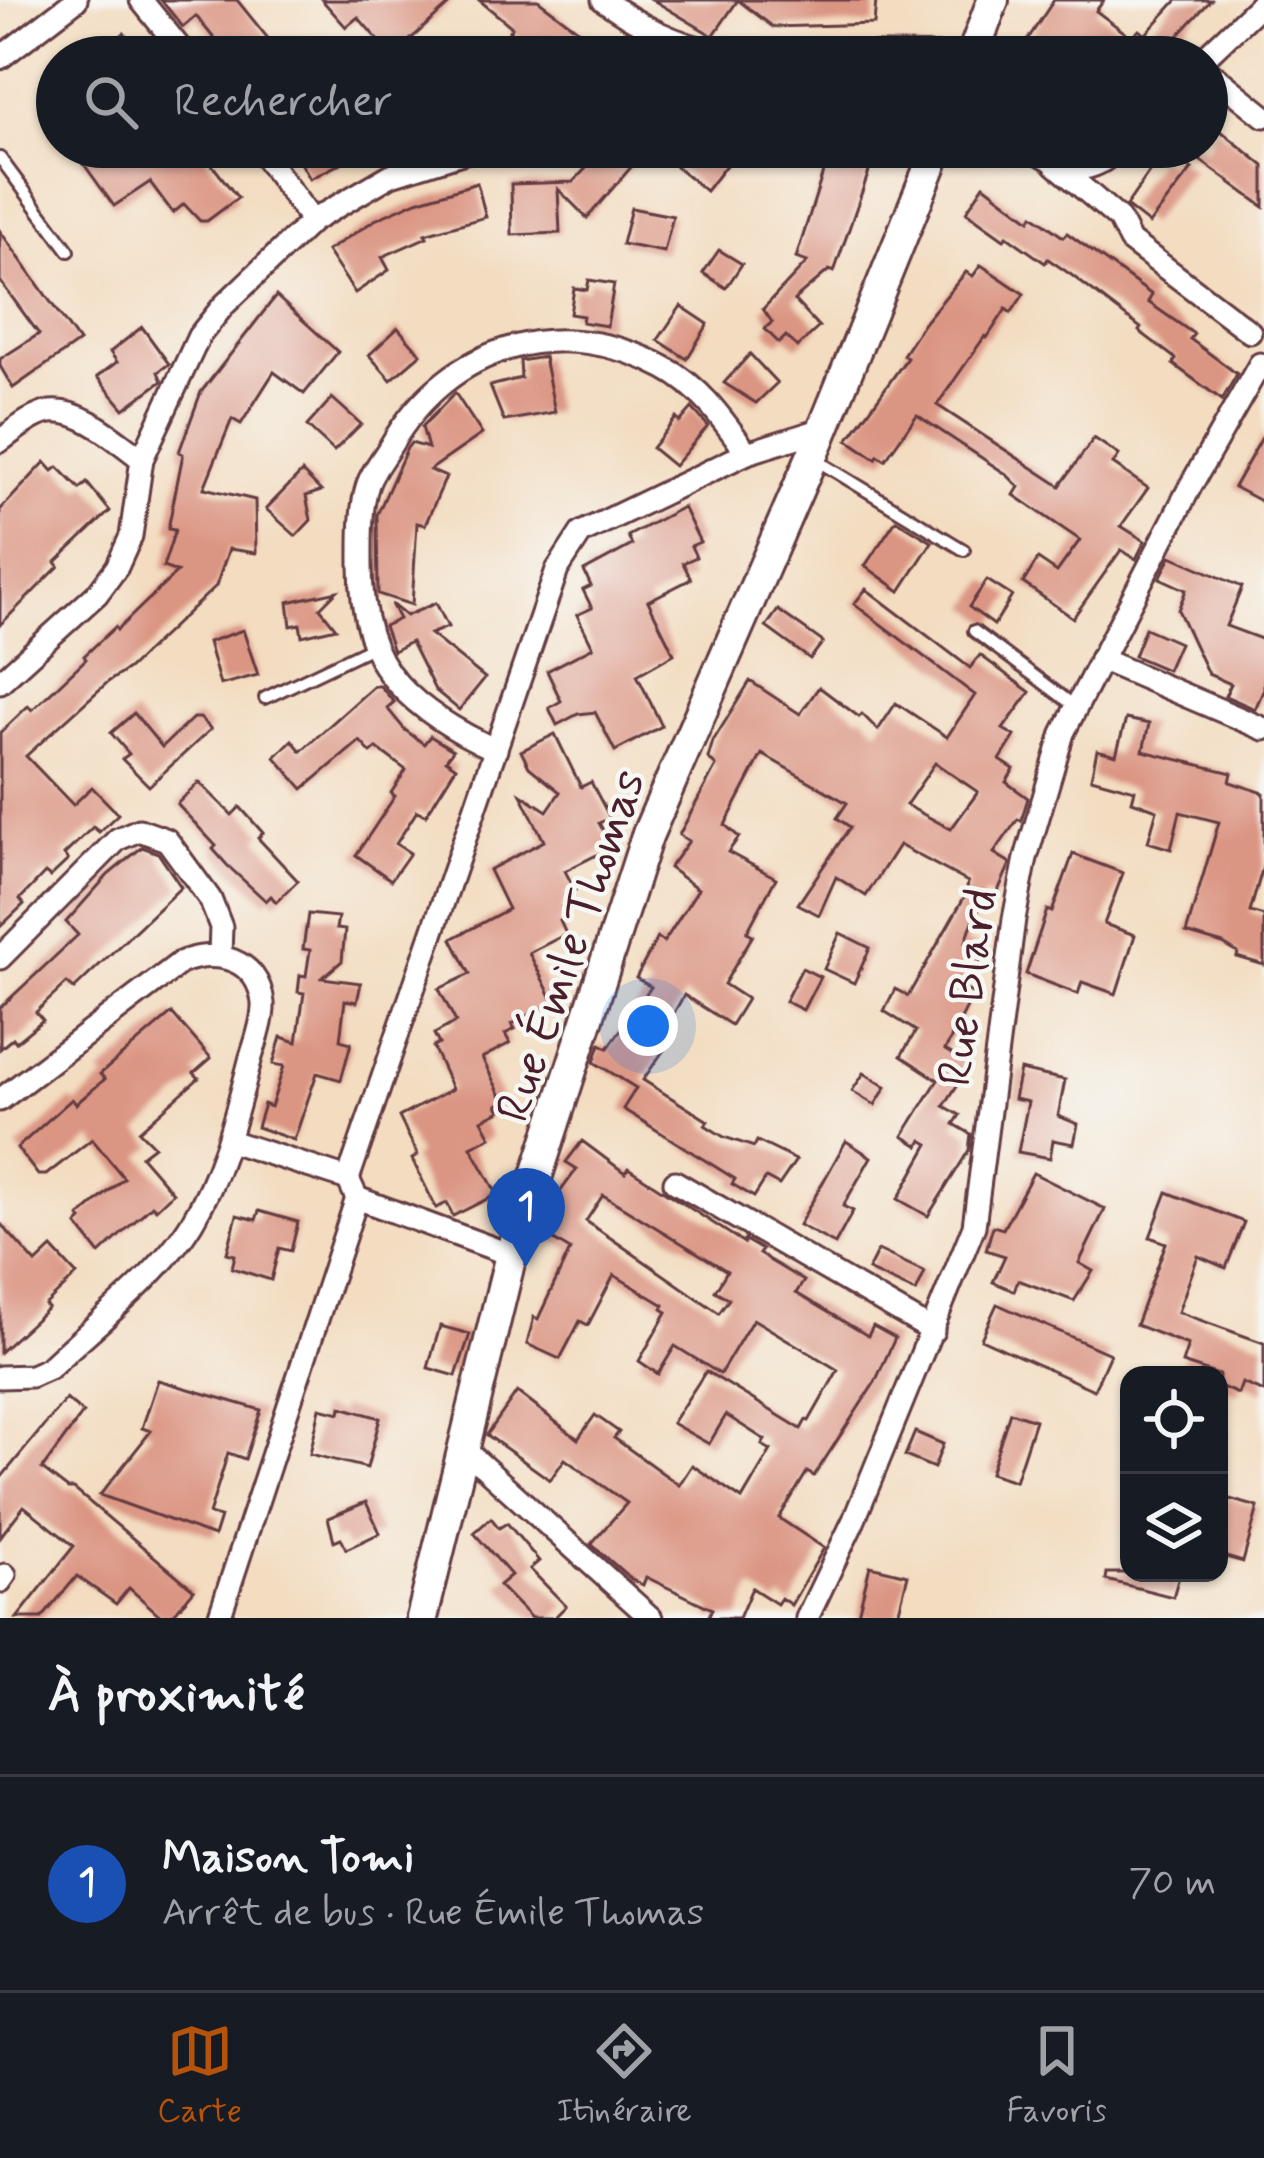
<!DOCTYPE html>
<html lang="fr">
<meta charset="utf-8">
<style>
:root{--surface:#171b24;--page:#242831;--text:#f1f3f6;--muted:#9ea1a6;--line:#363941;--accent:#b45309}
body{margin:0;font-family:Mynerve,sans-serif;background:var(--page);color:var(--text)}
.controls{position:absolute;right:36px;bottom:36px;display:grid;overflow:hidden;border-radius:24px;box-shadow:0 3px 9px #0004}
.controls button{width:108px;height:108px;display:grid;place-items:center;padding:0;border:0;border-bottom:3px solid var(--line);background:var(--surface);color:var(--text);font:60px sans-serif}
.you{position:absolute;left:648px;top:1026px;width:42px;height:42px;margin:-30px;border:9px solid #fff;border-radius:50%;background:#1a73e8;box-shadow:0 0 0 18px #1a73e833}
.badge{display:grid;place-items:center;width:78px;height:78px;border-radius:50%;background:var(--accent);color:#fff;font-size:39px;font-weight:700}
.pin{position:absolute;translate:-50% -99px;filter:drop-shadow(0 3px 6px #0008)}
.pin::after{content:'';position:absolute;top:63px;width:42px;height:36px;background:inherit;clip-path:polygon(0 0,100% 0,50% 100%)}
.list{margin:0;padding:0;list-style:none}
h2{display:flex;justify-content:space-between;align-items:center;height:156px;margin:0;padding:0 48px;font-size:51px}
h2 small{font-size:39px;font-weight:400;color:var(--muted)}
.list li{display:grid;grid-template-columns:78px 1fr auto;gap:36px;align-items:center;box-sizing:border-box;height:216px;padding:0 48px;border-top:3px solid var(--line)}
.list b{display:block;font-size:45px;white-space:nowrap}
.list p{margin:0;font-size:39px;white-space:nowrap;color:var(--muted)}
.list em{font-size:39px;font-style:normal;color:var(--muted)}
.icon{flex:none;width:66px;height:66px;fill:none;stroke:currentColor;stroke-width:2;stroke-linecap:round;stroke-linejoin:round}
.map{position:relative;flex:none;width:1264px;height:1618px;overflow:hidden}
.search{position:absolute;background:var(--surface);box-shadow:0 3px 9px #0004;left:36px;right:36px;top:36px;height:132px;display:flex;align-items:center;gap:30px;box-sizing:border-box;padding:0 42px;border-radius:66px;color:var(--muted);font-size:45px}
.sheet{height:372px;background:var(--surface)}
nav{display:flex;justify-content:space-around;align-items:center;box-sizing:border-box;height:168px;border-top:3px solid var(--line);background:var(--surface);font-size:33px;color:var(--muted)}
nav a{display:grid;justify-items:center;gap:6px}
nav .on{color:var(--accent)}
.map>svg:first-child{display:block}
.building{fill:#db9583;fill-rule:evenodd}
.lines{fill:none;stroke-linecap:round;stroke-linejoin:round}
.lane-casing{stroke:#633b41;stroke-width:16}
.street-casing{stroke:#633b41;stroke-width:27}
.secondary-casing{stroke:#633b41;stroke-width:36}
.lane{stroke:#fff;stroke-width:10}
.street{stroke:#fff;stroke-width:21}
.secondary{stroke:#fff;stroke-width:30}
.labels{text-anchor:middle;stroke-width:9;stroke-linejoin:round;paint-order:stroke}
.street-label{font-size:48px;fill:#4a1f2b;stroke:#f6f6f2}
</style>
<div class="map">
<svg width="1264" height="1618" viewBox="0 0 1264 1618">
<rect width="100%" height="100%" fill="#f6f6f2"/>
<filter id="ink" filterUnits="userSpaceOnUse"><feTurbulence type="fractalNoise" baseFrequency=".00833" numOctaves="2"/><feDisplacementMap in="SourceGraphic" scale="24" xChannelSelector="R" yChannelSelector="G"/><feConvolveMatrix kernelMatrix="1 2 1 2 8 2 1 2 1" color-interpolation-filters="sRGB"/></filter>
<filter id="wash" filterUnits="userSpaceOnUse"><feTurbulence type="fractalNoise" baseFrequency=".004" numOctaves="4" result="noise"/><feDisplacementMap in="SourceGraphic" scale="48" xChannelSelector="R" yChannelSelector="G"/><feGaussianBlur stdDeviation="2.7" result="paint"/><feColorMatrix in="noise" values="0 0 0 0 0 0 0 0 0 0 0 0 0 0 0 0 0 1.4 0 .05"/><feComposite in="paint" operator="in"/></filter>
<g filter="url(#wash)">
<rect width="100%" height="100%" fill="#f3dcc0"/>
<g id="blocks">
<g class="building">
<path d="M 161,0 L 237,0 L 283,57 L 229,57 L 196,16 L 183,27 Z"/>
<path d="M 322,0 L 454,0 L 392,56 L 358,17 L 346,27 Z"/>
<path d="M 479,0 L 538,0 L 614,57 L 542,57 L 509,31 L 512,27 Z"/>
<path d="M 653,0 L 876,0 L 874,24 L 773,27 L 738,0 L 713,36 Z"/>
<path d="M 1054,0 L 1104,0 L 1096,11 L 1132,38 L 1139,30 L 1145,35 L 1177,0 L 1211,0 L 1164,51 L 1171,57 L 1022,57 L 1032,42 L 1028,39 Z"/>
<path d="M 124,33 L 144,57 L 95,57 Z"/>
<path d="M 1216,127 L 1264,166 L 1264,207 L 1182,147 L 1207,147 Z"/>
<path d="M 98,147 L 198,147 L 238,198 L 207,221 L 200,221 L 184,204 L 173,213 L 150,182 L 114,206 L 81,160 Z"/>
<path d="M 292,147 L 333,147 L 341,163 L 310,179 Z"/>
<path d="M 606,147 L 613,147 L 633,165 L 587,218 L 558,189 L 560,233 L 512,235 L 511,184 L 573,182 Z"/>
<path d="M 652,147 L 740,147 L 706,191 Z"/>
<path d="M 831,147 L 872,147 L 873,160 L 834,272 L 829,270 L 794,300 L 819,327 L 797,347 L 786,336 L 779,343 L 765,329 L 772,322 L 763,309 L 807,262 L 796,258 Z"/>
<path d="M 1174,155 L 1192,169 L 1149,224 L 1126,206 L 1159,158 L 1168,164 Z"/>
<path d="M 477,183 L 486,217 L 425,234 L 427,237 L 382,257 L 389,270 L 355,293 L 327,251 L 375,220 L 417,201 Z"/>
<path d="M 984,185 L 1030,220 L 1033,215 L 1063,237 L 1067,233 L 1152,295 L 1148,302 L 1194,334 L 1190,339 L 1237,374 L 1222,400 L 1173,364 L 1176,359 L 1139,331 L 1141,328 L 1070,274 L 1048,259 L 1045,263 L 1007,236 L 1004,239 L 966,212 Z"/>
<path d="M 631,208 L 673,216 L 664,252 L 622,244 Z"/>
<path d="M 0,231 L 79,342 L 13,388 L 0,366 L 0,359 L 39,334 L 0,281 Z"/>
<path d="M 719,250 L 742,264 L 726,288 L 703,273 Z"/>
<path d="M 981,265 L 1024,294 L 1011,313 L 1006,309 L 987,338 L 985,336 L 937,405 L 1060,486 L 1094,438 L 1119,455 L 1113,464 L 1148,488 L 1121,526 L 1145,541 L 1136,559 L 1121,550 L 1073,618 L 1023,583 L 1038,559 L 1057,572 L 1080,540 L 1014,495 L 1019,487 L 1006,474 L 917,415 L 885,460 L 878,455 L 876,459 L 848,440 L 907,358 L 903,355 L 924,323 L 966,272 L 973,276 Z"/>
<path d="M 589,280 L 614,284 L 607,326 L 582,322 L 583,316 L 570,314 L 574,288 L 587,290 Z"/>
<path d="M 276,296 L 338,352 L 304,394 L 274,372 L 241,424 L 232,419 L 204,488 L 255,500 L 256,553 L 229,549 L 216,586 L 128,669 L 108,682 L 26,756 L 73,805 L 92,787 L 118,814 L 99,832 L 93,827 L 64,855 L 68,860 L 50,877 L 45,873 L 20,899 L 24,904 L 0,927 L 0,733 L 28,706 L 32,710 L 86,659 L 84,656 L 115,627 L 117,630 L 177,572 L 163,567 L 175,530 L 168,529 L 183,454 L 179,452 L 201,392 Z"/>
<path d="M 681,306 L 708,324 L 687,359 L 658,340 Z"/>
<path d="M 142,327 L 169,364 L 158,372 L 162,381 L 124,409 L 97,377 L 117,362 L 110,352 Z"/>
<path d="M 398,328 L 421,354 L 391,380 L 369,355 Z"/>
<path d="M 750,354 L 777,383 L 756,403 L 724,383 Z"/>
<path d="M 544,357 L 555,412 L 504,421 L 490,386 L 521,378 L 520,361 Z"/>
<path d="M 455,393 L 482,434 L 430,470 L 446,477 L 425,525 L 417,523 L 412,605 L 378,594 L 377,515 L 407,448 L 411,443 L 428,448 L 422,427 Z"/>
<path d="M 332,398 L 361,424 L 334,451 L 307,426 Z"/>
<path d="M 692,408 L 708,426 L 674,466 L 652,448 L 676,418 L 680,422 Z"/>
<path d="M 1264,434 L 1264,503 L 1234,487 Z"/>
<path d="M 45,462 L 53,471 L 58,467 L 80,489 L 87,483 L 110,511 L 56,562 L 59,566 L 0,625 L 0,510 Z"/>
<path d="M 302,472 L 321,491 L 306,496 L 311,520 L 296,536 L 266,509 Z"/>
<path d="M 683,507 L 700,542 L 691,546 L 696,557 L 683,563 L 691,579 L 648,601 L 674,654 L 637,675 L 662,726 L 615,751 L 595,712 L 578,714 L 557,725 L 549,708 L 561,701 L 547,671 L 593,647 L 577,615 L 592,608 L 583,590 L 591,586 L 584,571 L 632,545 L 628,536 Z"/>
<path d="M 896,520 L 932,542 L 900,591 L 865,566 Z"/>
<path d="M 1171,556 L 1242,587 L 1226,626 L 1264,640 L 1264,689 L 1255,709 L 1225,696 L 1231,684 L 1208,674 L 1178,610 L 1186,590 L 1160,578 Z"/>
<path d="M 987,580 L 1012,596 L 994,625 L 969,607 Z"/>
<path d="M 866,589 L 970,668 L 980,655 L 1030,692 L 1003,729 L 1015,736 L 1000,760 L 1014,769 L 1006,782 L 1028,798 L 1021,821 L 1018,819 L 994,853 L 1010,863 L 1009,866 L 995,898 L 985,894 L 970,929 L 966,942 L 986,953 L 964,989 L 974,994 L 945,1050 L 970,1065 L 944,1106 L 960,1115 L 954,1124 L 971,1134 L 969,1150 L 928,1216 L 898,1199 L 929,1144 L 922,1140 L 919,1146 L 903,1136 L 938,1080 L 901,1056 L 916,1031 L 884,1011 L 895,989 L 908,996 L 966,894 L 968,882 L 899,845 L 866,896 L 836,877 L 819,915 L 798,904 L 850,827 L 837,818 L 847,803 L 762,754 L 725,825 L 739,837 L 728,852 L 776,878 L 747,932 L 753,935 L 724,984 L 747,999 L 731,1025 L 684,995 L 666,1027 L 675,1034 L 643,1080 L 708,1121 L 705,1125 L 724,1137 L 754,1147 L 757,1141 L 796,1160 L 779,1185 L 766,1178 L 754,1197 L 732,1184 L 735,1179 L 623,1109 L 636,1088 L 594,1062 L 600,1044 L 608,1048 L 651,987 L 636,978 L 657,938 L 664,942 L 698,889 L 669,868 L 689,841 L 679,835 L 716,766 L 708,758 L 713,741 L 750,681 L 800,714 L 819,687 L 859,717 L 862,714 L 878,730 L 896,703 L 947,737 L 975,695 L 854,604 ZM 935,763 L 978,792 L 951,829 L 906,805 Z"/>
<path d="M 337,591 L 320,608 L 336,628 L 302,636 L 300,624 L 291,626 L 288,602 Z"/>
<path d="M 436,603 L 448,627 L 430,634 L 485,678 L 459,710 L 435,690 L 411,642 L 393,651 L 384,626 L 399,619 L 391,604 L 406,616 Z"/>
<path d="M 778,610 L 823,642 L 810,659 L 766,627 Z"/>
<path d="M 1145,628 L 1179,643 L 1167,670 L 1134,656 Z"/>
<path d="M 243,630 L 258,675 L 220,685 L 208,642 Z"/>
<path d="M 374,686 L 380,686 L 394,702 L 387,708 L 405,730 L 424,744 L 430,736 L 453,750 L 446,760 L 456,767 L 426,815 L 417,811 L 396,844 L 410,853 L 391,880 L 356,855 L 395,796 L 391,793 L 406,770 L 377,748 L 371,753 L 360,741 L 303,789 L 275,757 L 292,740 L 301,751 Z"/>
<path d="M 134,713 L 162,747 L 193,718 L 200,718 L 211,729 L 149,786 L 122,759 L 129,754 L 111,733 Z"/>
<path d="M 1126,719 L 1149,724 L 1143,751 L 1232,773 L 1230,782 L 1264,793 L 1264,863 L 1250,912 L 1264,916 L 1264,965 L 1237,957 L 1238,953 L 1223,944 L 1186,933 L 1219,822 L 1180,812 L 1171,849 L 1148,842 L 1157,810 L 1132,801 L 1135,790 L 1091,778 L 1097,750 L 1116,755 Z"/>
<path d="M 555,734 L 581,787 L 591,782 L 610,818 L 599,823 L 612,847 L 565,871 L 575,890 L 565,895 L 569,903 L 562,907 L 568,917 L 560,921 L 566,934 L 529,953 L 554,1002 L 512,1024 L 515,1029 L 505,1034 L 510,1043 L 482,1058 L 504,1102 L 497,1105 L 500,1111 L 482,1120 L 491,1137 L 471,1147 L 497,1194 L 453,1216 L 447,1203 L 436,1208 L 412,1159 L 418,1155 L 399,1117 L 452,1089 L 433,1047 L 439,1044 L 434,1034 L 456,1022 L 439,989 L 470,974 L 452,939 L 508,909 L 489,870 L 544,841 L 521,794 L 547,811 L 560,792 L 529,767 L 521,751 Z"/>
<path d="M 199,782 L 232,815 L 240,807 L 263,833 L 258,838 L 298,881 L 276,902 L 271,896 L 266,901 L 227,865 L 213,849 L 216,846 L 177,804 Z"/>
<path d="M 142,847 L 158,853 L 181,887 L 74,989 L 67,983 L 36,1012 L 43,1020 L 16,1042 L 13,1038 L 0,1049 L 0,1008 L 78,935 L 66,922 L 108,875 Z"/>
<path d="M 1073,854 L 1123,873 L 1104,924 L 1135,935 L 1116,994 L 1082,982 L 1078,994 L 1026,974 L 1047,910 L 1052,912 Z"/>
<path d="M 308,914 L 338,917 L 336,929 L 345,930 L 342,961 L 322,978 L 361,983 L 357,1002 L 345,1000 L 340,1040 L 351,1043 L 341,1080 L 317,1073 L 294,1140 L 257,1127 L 264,1104 L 271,1107 L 284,1066 L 273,1064 L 281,1037 L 297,1042 L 304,993 L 298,992 L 300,975 L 306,976 L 310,950 L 303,949 Z"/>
<path d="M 840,933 L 870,948 L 854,983 L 824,969 Z"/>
<path d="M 802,968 L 820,977 L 803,1010 L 785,1001 Z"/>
<path d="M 172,1013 L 211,1058 L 194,1073 L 199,1078 L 139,1131 L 154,1146 L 141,1156 L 173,1193 L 156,1209 L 152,1205 L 100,1254 L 77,1225 L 82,1220 L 79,1217 L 124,1178 L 92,1139 L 46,1175 L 38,1175 L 17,1148 L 72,1099 L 76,1104 L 105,1079 L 100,1074 Z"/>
<path d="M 1020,1070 L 1065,1080 L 1058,1116 L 1078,1124 L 1074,1144 L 1053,1140 L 1050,1158 L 1018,1152 L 1028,1102 L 1014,1099 Z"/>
<path d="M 864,1073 L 886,1087 L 875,1105 L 852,1091 Z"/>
<path d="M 582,1141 L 625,1173 L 628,1168 L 744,1243 L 745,1240 L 762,1250 L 759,1254 L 804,1281 L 796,1293 L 868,1336 L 873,1326 L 895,1338 L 875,1382 L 814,1476 L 807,1472 L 779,1518 L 824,1548 L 791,1605 L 781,1598 L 777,1604 L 752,1588 L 739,1618 L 708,1618 L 712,1609 L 646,1577 L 643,1585 L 632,1580 L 591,1544 L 627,1503 L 565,1459 L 550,1480 L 487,1435 L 517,1392 L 578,1439 L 595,1415 L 619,1432 L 614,1438 L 679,1485 L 692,1465 L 742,1499 L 771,1450 L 762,1445 L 765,1440 L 726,1415 L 709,1444 L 672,1423 L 706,1371 L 801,1429 L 806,1420 L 809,1421 L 838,1370 L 753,1319 L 720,1374 L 675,1346 L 658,1374 L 639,1361 L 667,1312 L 662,1309 L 664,1305 L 614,1275 L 588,1325 L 580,1321 L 560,1359 L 527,1344 L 534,1317 L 538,1319 L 570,1250 L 539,1231 L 554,1200 L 577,1169 L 566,1162 ZM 603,1195 L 727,1271 L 715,1291 L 729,1299 L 719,1313 L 586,1221 Z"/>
<path d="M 846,1141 L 871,1157 L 843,1206 L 853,1211 L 835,1244 L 799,1225 Z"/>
<path d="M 1033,1173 L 1105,1209 L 1079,1263 L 1093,1271 L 1074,1301 L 1018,1280 L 1014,1291 L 993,1282 L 1005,1256 L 986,1250 L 993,1226 L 1003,1229 Z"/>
<path d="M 1167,1192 L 1244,1222 L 1226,1268 L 1198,1256 L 1178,1312 L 1264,1343 L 1264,1392 L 1242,1383 L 1238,1394 L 1219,1386 L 1219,1375 L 1182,1363 L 1188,1345 L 1136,1325 L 1166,1243 L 1150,1237 Z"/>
<path d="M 259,1211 L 298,1222 L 291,1251 L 279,1248 L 271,1280 L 232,1268 L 235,1255 L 227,1253 L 237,1215 L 256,1220 Z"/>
<path d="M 0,1223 L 36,1263 L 52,1248 L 77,1275 L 45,1305 L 48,1308 L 0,1352 Z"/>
<path d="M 878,1250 L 925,1272 L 916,1292 L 868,1270 Z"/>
<path d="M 997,1304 L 1110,1354 L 1094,1390 L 981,1339 Z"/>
<path d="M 440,1326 L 470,1334 L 456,1376 L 428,1368 Z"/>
<path d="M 158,1380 L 261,1410 L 245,1459 L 228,1453 L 209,1514 L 220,1517 L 214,1536 L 100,1495 L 151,1431 L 142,1428 Z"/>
<path d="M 66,1399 L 83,1413 L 42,1469 L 68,1489 L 74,1489 L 194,1590 L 170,1618 L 163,1618 L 129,1588 L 116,1604 L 77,1576 L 42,1618 L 17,1618 L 74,1546 L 24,1506 L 0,1537 L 0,1479 Z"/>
<path d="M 341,1407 L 380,1418 L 367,1468 L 310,1454 L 320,1408 L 340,1413 Z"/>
<path d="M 1010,1412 L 1035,1420 L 1015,1481 L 990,1473 Z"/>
<path d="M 915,1432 L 943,1444 L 934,1468 L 905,1456 Z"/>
<path d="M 1219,1496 L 1258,1507 L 1243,1562 L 1219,1555 Z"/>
<path d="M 366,1502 L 380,1533 L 346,1549 L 341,1538 L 334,1541 L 328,1518 Z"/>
<path d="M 491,1518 L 499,1528 L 507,1523 L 539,1561 L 530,1569 L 566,1606 L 554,1618 L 531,1618 L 499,1585 L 511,1575 L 474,1533 Z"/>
<path d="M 870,1566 L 908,1575 L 897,1618 L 857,1618 Z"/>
<path d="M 1107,1573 L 1180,1573 L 1173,1597 L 1106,1580 Z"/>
</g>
</g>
</g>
<g filter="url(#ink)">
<use href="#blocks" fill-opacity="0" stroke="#633b41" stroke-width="3"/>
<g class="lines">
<defs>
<g id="lane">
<path d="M 0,158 L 69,251"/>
<path d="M 813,458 L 964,550"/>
<path d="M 974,631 L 1076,707"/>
<path d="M 265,698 L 374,646"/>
</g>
<g id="street">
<path d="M 141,0 L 187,57"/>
<path d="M 603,0 C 640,26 675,44 720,53 L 972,56"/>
<path d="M 1205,57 L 1264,1"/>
<path d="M 0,58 L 76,0"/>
<path d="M 1207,70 L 1264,116"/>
<path d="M 258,147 L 312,221"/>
<path d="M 1031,147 C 1064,171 1089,179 1119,147"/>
<path d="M 1055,164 L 1119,219 L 1130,241 L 1250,332"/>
<path d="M 0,441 C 14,431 32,415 50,412 C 82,408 118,442 142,459"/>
<path d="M 1100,659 L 1264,729"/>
<path d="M 0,682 L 97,594 L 117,567 L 131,536 L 142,459 L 199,336 L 224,305 L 312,221 L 391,175 L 468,151 L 498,147"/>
<path d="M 496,750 C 461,734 424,713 398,684 C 369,653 361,606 361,565 C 361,541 360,507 368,484 C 373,470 384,457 391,445 C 450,343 562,313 665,368 C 701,387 724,421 747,453"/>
<path d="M 0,958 L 118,839 L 139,830 L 167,840 L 210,899 L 221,927 L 220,954"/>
<path d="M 0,1100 L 180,963 C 215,948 258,958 263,1003 C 264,1019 256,1042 251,1057 C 236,1114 223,1171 192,1222 C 160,1275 94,1325 49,1368 L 31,1376 L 0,1377"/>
<path d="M 230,1141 L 348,1179 L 357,1198 L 511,1255"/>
<path d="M 348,1179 L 557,570 L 581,533 L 747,453 L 823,429"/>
<path d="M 675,1182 L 933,1331"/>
<path d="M 465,1450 L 651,1618"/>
<path d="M 0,1582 L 5,1575"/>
<path d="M 219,1618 L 357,1198"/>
<path d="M 807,1618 L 854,1520 L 974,1226 L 1014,919 L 1026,858 L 1063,733 L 1191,485 L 1260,364"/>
</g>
<g id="secondary">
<path d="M 972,57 L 993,0"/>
<path d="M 422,1618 L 511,1255 L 647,836 L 812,457 L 938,147"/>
</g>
</defs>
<use href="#lane" class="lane-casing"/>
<use href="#street" class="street-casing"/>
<use href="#secondary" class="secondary-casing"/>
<use href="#lane" class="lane"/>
<use href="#street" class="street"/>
<use href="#secondary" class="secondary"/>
</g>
</g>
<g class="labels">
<g class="street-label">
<text transform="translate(569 945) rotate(-71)" y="17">Rue Émile Thomas</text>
<text transform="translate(966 987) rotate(-82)" y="17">Rue Blard</text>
</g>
</g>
</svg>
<div class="controls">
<button><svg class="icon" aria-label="locate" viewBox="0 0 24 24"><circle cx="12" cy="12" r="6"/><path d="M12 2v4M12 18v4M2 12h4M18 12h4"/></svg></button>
<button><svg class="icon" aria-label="layers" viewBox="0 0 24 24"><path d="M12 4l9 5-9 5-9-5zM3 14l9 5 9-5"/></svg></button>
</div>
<div class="you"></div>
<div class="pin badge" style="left:526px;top:1267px;background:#1a4fb4">1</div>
<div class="search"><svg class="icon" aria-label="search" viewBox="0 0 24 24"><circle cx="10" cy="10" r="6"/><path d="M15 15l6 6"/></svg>Rechercher</div>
</div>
<section class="sheet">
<h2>À proximité<small></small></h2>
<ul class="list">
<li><span class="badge" style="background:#1a4fb4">1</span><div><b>Maison Tomi</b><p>Arrêt de bus · Rue Émile Thomas</p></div><em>70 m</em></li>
</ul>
</section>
<nav>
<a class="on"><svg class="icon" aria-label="map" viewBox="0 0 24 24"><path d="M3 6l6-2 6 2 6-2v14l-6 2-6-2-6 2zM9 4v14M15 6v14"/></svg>Carte</a>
<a><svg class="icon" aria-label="directions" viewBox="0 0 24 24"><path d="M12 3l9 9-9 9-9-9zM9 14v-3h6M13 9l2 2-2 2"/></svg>Itinéraire</a>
<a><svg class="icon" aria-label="saved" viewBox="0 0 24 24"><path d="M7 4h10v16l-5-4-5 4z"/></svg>Favoris</a>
</nav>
